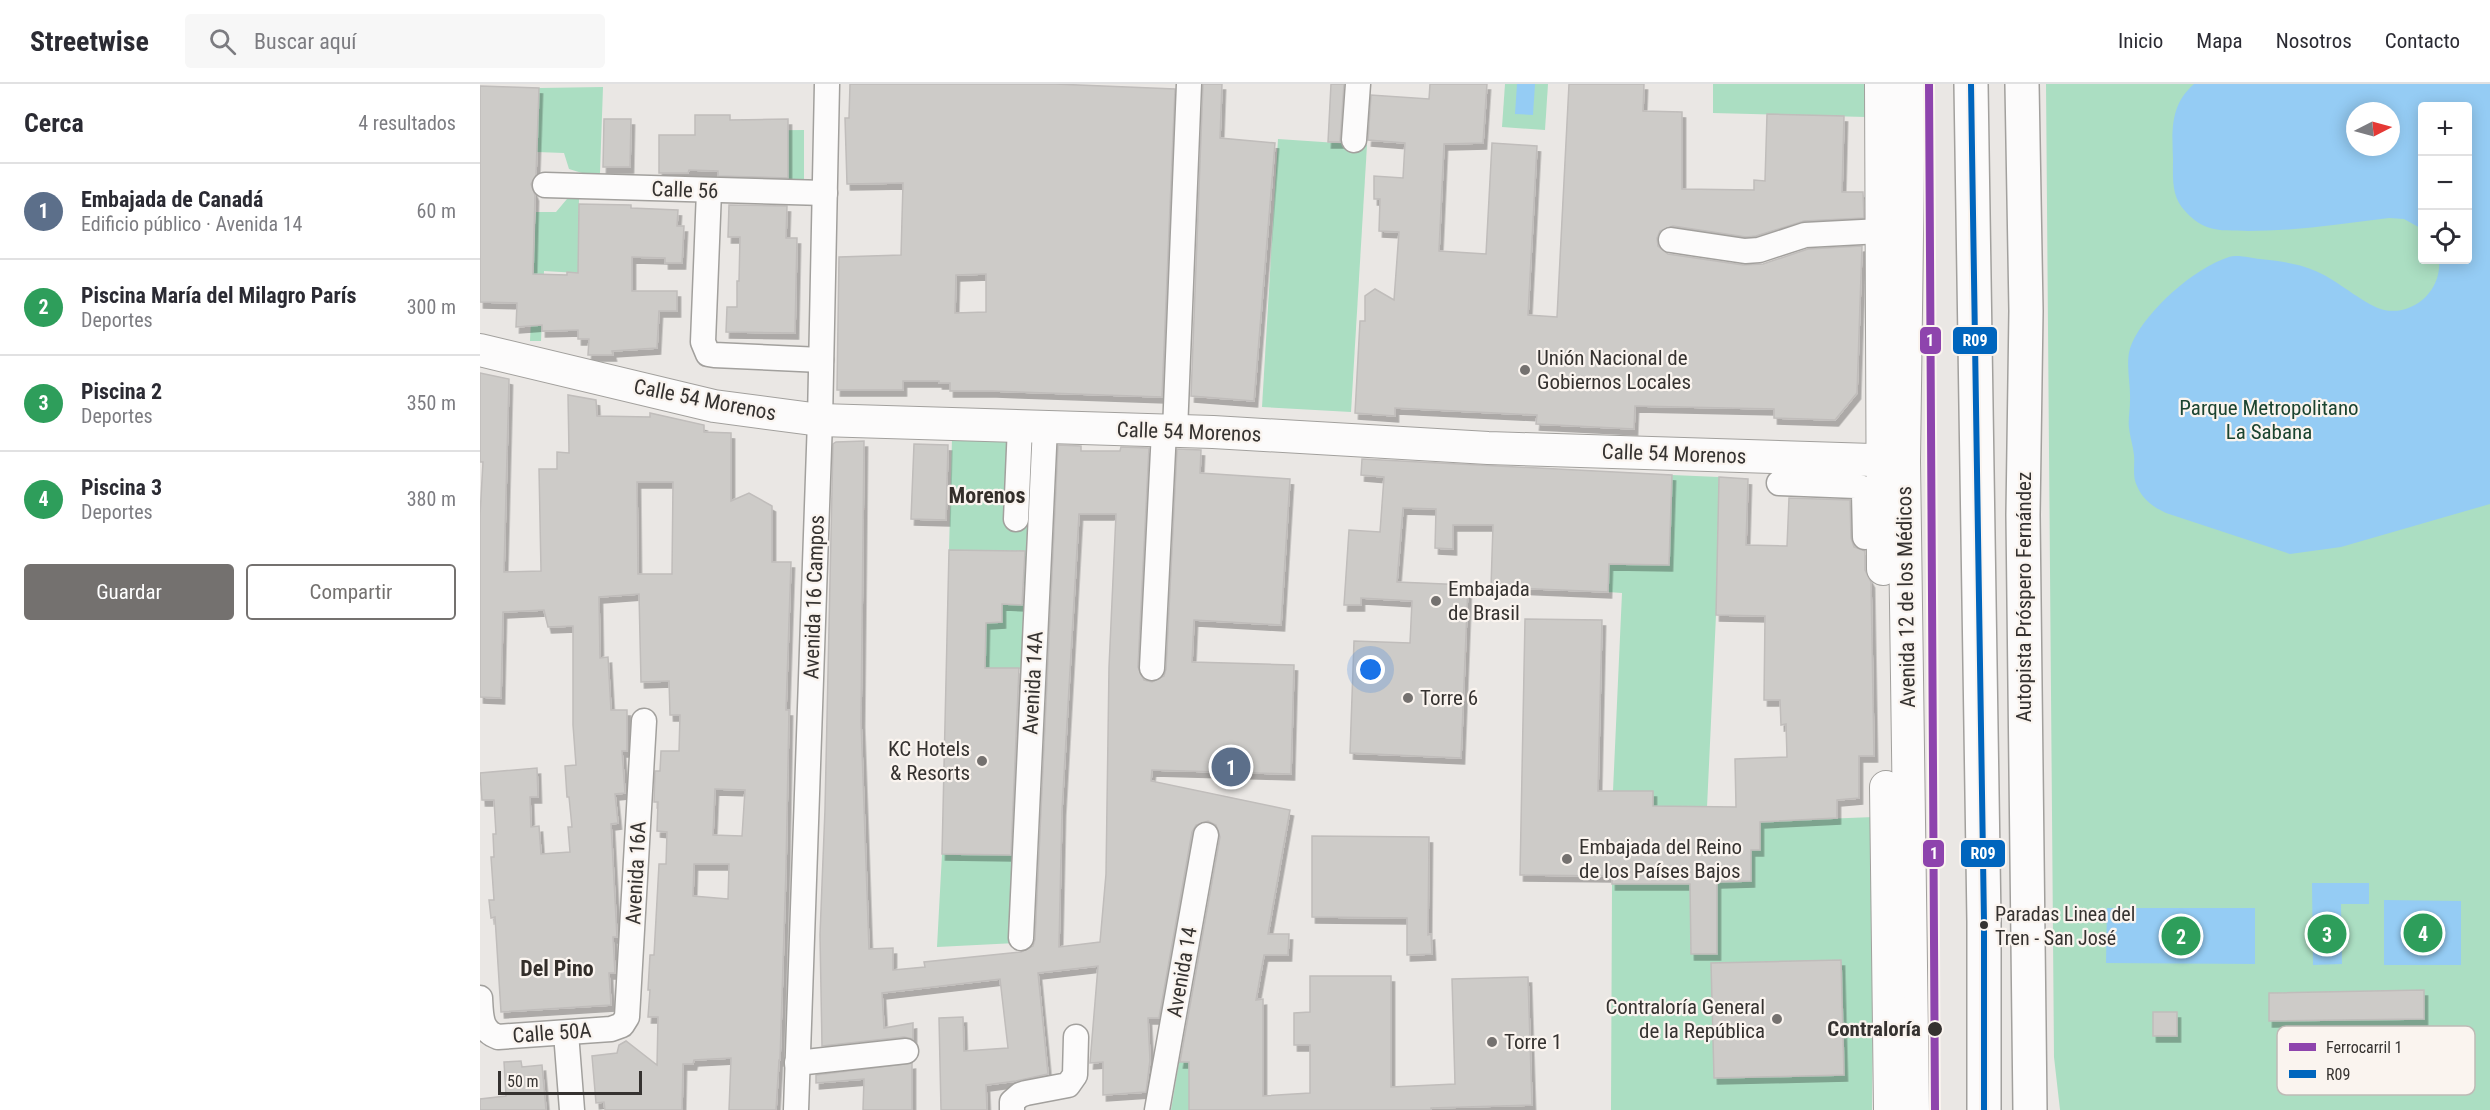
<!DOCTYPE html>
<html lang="es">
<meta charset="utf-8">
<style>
:root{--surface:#fff;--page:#f7f7f7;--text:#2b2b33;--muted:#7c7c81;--line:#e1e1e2;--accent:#74716f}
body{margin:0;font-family:"Roboto Condensed",sans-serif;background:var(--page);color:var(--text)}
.controls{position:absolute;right:18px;top:18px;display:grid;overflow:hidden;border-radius:6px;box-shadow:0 3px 15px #0003}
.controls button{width:54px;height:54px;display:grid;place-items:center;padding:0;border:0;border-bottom:2px solid var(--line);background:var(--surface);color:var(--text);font:30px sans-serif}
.compass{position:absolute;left:1866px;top:18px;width:54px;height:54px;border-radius:50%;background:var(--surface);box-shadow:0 3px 15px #0003;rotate:84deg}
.scale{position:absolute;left:18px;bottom:15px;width:144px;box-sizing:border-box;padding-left:6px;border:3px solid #353230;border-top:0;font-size:16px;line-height:21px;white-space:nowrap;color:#353230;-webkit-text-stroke:4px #faf4ef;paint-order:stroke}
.you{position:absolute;left:891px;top:586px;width:21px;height:21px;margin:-15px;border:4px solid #fff;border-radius:50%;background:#1a73e8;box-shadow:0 0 0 9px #1a73e833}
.badge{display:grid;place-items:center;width:39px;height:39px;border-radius:50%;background:var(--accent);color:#fff;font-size:20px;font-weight:700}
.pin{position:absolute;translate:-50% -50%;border:3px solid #fff;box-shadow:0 2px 6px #0006}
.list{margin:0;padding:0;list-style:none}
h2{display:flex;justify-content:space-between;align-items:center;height:78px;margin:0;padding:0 24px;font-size:26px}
h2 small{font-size:20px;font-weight:400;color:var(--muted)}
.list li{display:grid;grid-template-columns:39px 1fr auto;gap:18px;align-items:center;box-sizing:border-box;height:96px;padding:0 24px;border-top:2px solid var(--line)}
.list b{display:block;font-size:22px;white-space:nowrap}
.list p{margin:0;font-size:20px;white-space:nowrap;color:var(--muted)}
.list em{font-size:20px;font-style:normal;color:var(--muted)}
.actions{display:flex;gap:12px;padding:18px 24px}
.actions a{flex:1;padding:14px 0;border:2px solid var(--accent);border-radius:6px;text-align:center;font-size:21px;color:var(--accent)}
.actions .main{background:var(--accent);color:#fff}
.icon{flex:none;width:33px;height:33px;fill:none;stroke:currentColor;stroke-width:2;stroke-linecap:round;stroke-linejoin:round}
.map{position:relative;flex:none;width:2010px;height:1026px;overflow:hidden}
header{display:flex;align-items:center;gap:36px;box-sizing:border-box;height:84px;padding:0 30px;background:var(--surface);border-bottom:2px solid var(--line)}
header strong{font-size:28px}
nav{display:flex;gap:33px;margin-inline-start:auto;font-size:21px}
.search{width:420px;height:54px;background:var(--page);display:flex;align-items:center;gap:15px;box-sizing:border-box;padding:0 21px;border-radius:6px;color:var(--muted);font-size:22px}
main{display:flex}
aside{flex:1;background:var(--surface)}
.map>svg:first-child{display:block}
.green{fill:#abdec2;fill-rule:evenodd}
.water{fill:#95ccf4;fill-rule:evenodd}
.building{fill:#cdcbc8;stroke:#c0bdbb;stroke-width:1.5;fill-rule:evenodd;filter:url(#shadow)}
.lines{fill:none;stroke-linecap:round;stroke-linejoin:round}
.minor-casing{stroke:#a2a09d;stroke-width:27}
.major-casing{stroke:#a2a09d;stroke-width:34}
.highway-casing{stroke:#a2a09d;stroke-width:36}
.minor{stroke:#fcfbfb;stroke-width:24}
.major{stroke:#fcfbfb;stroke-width:32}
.highway{stroke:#fcfbfb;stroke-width:33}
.bus-1-casing{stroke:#faf4ef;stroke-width:10}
.bus-1{stroke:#0065bd;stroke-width:6}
.rail-1-casing{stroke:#faf4ef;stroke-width:12}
.rail-1{stroke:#8e44ad;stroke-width:8}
.poi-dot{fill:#74716f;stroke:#faf4ef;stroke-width:2}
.bus-dot{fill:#353230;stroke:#faf4ef;stroke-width:2}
.labels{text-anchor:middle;stroke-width:4.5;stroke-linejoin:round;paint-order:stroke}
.bus-label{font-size:20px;fill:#353230;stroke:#faf4ef;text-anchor:start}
.street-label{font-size:21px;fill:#353230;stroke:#faf4ef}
.poi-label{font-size:21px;fill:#353230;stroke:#faf4ef;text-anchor:start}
.park-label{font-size:21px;fill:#1b4430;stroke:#faf4ef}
.stop-label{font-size:21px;font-weight:bold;fill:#353230;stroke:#faf4ef;text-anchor:end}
.neighbourhood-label{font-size:22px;font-weight:bold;fill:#332e2a;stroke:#faf4ef}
.key{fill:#faf4ef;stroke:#bfbab6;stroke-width:1.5}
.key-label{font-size:16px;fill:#353230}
.line-badge{stroke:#faf4ef;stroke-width:2}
.badge-label{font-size:16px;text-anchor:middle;font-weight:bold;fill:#fff}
</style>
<header>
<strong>Streetwise</strong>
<div class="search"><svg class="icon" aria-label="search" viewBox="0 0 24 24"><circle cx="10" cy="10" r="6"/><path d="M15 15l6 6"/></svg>Buscar aquí</div>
<nav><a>Inicio</a><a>Mapa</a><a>Nosotros</a><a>Contacto</a></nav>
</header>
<main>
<aside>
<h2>Cerca<small>4 resultados</small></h2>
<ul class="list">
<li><span class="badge" style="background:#5c6f8a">1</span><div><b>Embajada de Canadá</b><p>Edificio público · Avenida 14</p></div><em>60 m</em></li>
<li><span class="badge" style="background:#2e9e5b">2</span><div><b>Piscina María del Milagro París</b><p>Deportes</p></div><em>300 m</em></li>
<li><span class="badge" style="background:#2e9e5b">3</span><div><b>Piscina 2</b><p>Deportes</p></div><em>350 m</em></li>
<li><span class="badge" style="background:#2e9e5b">4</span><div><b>Piscina 3</b><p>Deportes</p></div><em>380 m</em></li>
</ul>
<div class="actions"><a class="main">Guardar</a><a>Compartir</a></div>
</aside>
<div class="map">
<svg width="2010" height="1026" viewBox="0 0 2010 1026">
<defs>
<filter id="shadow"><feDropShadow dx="3.5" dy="6" stdDeviation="0" flood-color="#0004"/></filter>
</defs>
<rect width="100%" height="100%" fill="#eae7e4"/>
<g class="green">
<path d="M 1025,0 L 1068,0 L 1065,46 L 1022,43 Z"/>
<path d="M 1233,0 L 1387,0 L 1386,33 L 1233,29 Z"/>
<path d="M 1566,0 L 2010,0 L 2010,1026 L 1580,1026 L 1574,973 ZM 1942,22 L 1988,22 L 1988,176 L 1942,176 ZM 1875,27 L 1911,27 L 1911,63 L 1875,63 Z"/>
<path d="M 123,3 L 120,89 L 102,89 L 89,85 L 84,69 L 57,68 L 59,4 Z"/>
<path d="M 324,46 L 324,95 L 308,95 L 308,59 L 238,47 Z"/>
<path d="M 798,55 L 887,61 L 871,328 L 782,323 Z"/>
<path d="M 99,113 L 98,189 L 64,187 L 61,257 L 50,257 L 56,128 L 76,128 L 87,115 Z"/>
<path d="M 472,354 L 558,358 L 536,859 L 457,863 L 462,770 L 537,771 L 541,585 L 505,584 L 506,539 L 521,538 L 522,520 L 544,520 L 545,468 L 469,466 Z"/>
<path d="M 1192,391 L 1239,393 L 1236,531 L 1227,723 L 1173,722 L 1172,707 L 1133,707 L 1142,509 L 1128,508 L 1129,480 L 1189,481 Z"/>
<path d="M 1394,733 L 1392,1026 L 1131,1026 L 1132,800 L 1210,800 L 1211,870 L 1236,870 L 1237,798 L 1271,796 L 1270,738 Z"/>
<path d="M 699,978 L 709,978 L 709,1026 L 691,1026 Z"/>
</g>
<g class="water">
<path d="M 1037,0 L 1055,0 L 1053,31 L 1035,30 Z"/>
<path d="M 1714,0 L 2010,0 L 2010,420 L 1861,463 L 1810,470 L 1686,429 C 1673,423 1663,416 1657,402 C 1652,392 1655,382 1654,371 C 1653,362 1650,353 1649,344 C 1648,335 1650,326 1650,317 C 1651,298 1644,276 1652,259 C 1667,226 1714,184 1749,173 C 1757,170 1771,174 1780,175 C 1800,177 1824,180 1842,190 C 1860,199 1887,222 1904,226 C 1935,232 1962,205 1959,176 L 1988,176 L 1988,22 L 1942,22 L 1942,145 L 1924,135 L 1909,134 C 1862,140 1815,147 1768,147 C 1754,146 1740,148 1727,143 C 1719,140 1711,134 1705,127 C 1691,112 1693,94 1693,75 C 1692,46 1690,21 1714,0 ZM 1875,27 L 1911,27 L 1911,63 L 1875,63 Z"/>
<path d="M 1832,799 L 1889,799 L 1889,820 L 1861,820 L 1862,880 L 1833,881 Z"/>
<path d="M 1904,816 L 1981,817 L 1981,881 L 1904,881 Z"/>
<path d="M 1627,824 L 1775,824 L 1775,880 L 1626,879 Z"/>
</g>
<g class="building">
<path d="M 370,0 L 575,0 L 695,5 L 682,313 L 513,307 L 470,307 L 470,299 L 459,299 L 459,297 L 423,297 L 423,306 L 357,306 L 359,173 L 421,171 L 423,99 L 367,100 L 365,34 L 369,34 ZM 506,190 L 506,228 L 475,229 L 476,191 Z"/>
<path d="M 723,0 L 742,0 L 740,54 L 795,59 L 774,317 L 711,312 Z"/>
<path d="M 851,0 L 864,0 L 860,58 L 848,58 Z"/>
<path d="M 950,0 L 1007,0 L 1003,59 L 964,60 L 959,167 L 1006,170 L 1012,59 L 1057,62 L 1048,231 L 1077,233 L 1089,0 L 1164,0 L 1163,27 L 1202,28 L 1202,105 L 1274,106 L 1274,96 L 1285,97 L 1287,30 L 1364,32 L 1362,108 L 1383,108 L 1384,134 L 1324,137 L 1276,152 L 1266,153 L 1193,142 L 1180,147 L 1177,154 L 1178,162 L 1188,170 L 1263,181 L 1283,180 L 1328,165 L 1382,162 L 1377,309 L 1355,336 L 1294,334 L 1294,325 L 1155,322 L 1154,345 L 1056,340 L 1057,331 L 915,324 L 915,332 L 875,329 L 880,237 L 885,237 L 885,212 L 895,205 L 914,216 L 919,148 L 899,147 L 900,115 L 894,115 L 894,92 L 923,94 L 925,59 L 888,56 L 891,11 L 949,15 Z"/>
<path d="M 0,2 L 59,4 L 56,91 L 51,100 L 55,111 L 53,190 L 87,191 L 87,188 L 98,189 L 99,120 L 151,121 L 151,124 L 198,126 L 197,142 L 204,142 L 202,179 L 185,179 L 185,174 L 152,173 L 152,207 L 197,207 L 197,227 L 179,227 L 177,264 L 132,267 L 133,271 L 108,271 L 109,255 L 98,255 L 98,246 L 62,247 L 62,241 L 36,243 L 37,219 L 0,218 Z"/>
<path d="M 215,31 L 250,31 L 250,36 L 308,35 L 308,94 L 238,92 L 238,87 L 209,86 L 208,89 L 179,89 L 179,51 L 215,51 Z"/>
<path d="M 124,35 L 151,35 L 150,83 L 123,83 Z"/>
<path d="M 249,121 L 307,122 L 306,154 L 317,154 L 315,249 L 246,248 L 247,223 L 257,223 L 257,197 L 259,197 L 260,153 L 248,153 Z"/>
<path d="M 0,289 L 29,295 L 24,488 L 61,487 L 59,385 L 77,385 L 77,368 L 89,369 L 88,311 L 116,316 L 117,332 L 170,333 L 170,329 L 224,341 L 224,348 L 251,349 L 251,417 L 269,409 L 292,422 L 292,478 L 311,478 L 306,626 L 309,626 L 306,785 L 300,976 L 299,976 L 296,1026 L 249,1026 L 251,974 L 214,976 L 213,980 L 203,980 L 202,1026 L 125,1026 L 124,1018 L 116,1019 L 112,972 L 137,969 L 139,961 L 146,957 L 177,981 L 178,933 L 168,933 L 170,906 L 168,906 L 170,871 L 174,871 L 179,780 L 186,780 L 187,748 L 177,747 L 178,718 L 174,718 L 175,687 L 180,687 L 181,667 L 199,667 L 200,631 L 190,631 L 189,597 L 161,598 L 159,510 L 119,513 L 120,574 L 128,573 L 131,626 L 147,626 L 147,667 L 142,667 L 145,709 L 135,710 L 138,739 L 131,740 L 137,853 L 133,853 L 135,889 L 129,889 L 131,921 L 21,928 L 15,833 L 11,834 L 9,816 L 14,816 L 11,773 L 14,773 L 13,750 L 16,750 L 14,716 L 2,716 L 0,689 L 57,684 L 58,713 L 50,713 L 51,743 L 59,742 L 61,770 L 90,768 L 88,743 L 92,743 L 89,713 L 87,713 L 85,682 L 96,681 L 93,641 L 93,542 L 68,543 L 64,526 L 23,528 L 21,614 L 0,613 L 0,431 L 3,378 L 0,378 ZM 157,398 L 193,398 L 192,490 L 158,490 ZM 235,705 L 265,706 L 262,752 L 233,751 ZM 214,780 L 249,780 L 248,815 L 213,812 Z"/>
<path d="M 384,357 L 381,637 L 389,865 L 413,864 L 413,886 L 445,883 L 444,878 L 541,868 L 553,862 L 555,855 L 578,361 L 601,362 L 601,367 L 640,367 L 641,363 L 669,364 L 658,583 L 664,596 L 672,598 L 684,592 L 686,585 L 697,365 L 721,366 L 720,389 L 810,395 L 801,541 L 714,536 L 712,578 L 814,581 L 811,690 L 672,686 L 671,697 L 810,726 L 788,850 L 809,850 L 808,871 L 784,871 L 776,916 L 783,915 L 783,1012 L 830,1009 L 830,961 L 814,961 L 814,929 L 830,928 L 830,892 L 911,892 L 911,1003 L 975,1000 L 972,895 L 1048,893 L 1052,1021 L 951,1024 L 951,1026 L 709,1026 L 709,978 L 700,978 L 740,753 L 736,741 L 728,737 L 716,741 L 712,748 L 679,934 L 668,934 L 670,976 L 666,1008 L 623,1011 L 623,978 L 610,979 L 618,882 L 558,889 L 568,990 L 536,997 L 506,1001 L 507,1026 L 461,1026 L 459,934 L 483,933 L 484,967 L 528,964 L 520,895 L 402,909 L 404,944 L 433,939 L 433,955 L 424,953 L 342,962 L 340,851 L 345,725 L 353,360 L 356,358 ZM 599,430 L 636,430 L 629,583 L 626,790 L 620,858 L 579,863 L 582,726 Z"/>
<path d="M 434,360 L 468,361 L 466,436 L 431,435 Z"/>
<path d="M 882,375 L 1192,391 L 1189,481 L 1129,480 L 1128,508 L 1011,503 L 1013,441 L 973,441 L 973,465 L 955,464 L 956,425 L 923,424 L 917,498 L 988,501 L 981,674 L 870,669 L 874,557 L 930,559 L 932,517 L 881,514 L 881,521 L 864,521 L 869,446 L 900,448 L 904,393 L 881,391 Z"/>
<path d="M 1239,393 L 1268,395 L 1266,461 L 1307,462 L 1309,414 L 1370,416 L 1371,454 L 1374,463 L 1385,467 L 1385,486 L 1391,498 L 1394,672 L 1379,672 L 1379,714 L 1357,716 L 1357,734 L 1280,738 L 1280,766 L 1271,766 L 1271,797 L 1237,798 L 1237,870 L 1211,870 L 1210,800 L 1132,800 L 1132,792 L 1040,791 L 1045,535 L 1122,536 L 1118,707 L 1173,707 L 1173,722 L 1256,723 L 1255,675 L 1307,673 L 1306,640 L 1301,641 L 1300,616 L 1284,616 L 1285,532 L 1236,531 Z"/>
<path d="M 469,466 L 545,467 L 542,521 L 522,520 L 522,538 L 506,539 L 505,584 L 539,584 L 531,771 L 462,770 Z"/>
<path d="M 832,752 L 949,753 L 948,851 L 951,850 L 952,870 L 927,871 L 927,834 L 832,833 Z"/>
<path d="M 1361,876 L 1364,991 L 1234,994 L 1231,879 Z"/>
<path d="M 1944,906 L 1944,935 L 1789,937 L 1789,909 Z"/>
<rect x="1673" y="928" width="24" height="24"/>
<path d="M 41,977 L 42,983 L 62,981 L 66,1026 L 0,1026 L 0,1015 L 26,1012 L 24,978 Z"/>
<path d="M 432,979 L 432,1026 L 383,1026 L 384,995 L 336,999 L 336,991 Z"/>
</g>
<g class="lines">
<defs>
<g id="minor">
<path d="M 874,56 L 878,0"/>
<path d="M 65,101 L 345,109"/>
<path d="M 229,107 L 223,258 L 228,270 L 234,271 L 341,276"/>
<path d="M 1191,156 L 1265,167 L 1279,166 L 1325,151 L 1401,147"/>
<path d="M 695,347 L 709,0"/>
<path d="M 1299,399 L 1376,402 L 1382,404 L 1384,409 L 1385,453"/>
<path d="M 536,435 L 540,342"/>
<path d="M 672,584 L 684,347"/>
<path d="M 541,854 L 565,343"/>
<path d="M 0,914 C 1,931 0,947 18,953 L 131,945 L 142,941 L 147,933 L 164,637"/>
<path d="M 86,949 L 92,1026"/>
<path d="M 317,979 L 426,967"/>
<path d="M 316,1026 L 340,336 L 347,0"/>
<path d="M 532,1026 L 532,1018 L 540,1011 L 546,1009 L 588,1001 L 595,991 L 596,953"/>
<path d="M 677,1026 L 726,751"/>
</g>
<g id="major">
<path d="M 1401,0 L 1403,485"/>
<path d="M 1429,0 L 1424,377 L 1433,1026"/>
<path d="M 0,266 L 234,322 L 340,336 L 733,348 L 1008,364 L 1424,377"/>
<path d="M 1406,703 L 1410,1026"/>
</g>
<g id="highway">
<path d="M 1491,0 L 1504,838 L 1504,1026"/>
<path d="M 1542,0 L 1546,227 L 1543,431 L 1550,1026"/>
</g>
</defs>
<use href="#minor" class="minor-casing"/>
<use href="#major" class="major-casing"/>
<use href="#highway" class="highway-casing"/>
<use href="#minor" class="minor"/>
<use href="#major" class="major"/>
<use href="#highway" class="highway"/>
<defs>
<path id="bus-1" d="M 1491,0 L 1504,838 L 1504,1026"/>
</defs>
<use href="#bus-1" class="bus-1-casing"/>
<use href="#bus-1" class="bus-1"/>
<defs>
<path id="rail-1" d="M 1449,0 L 1455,1026"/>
</defs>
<use href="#rail-1" class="rail-1-casing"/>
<use href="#rail-1" class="rail-1"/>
</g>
<g class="poi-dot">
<circle cx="1045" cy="286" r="6"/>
<circle cx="956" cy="517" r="6"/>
<circle cx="928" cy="614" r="6"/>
<circle cx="502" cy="677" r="6"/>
<circle cx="1087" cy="775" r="6"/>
<circle cx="1297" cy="935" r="6"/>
<circle cx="1012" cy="958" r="6"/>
</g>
<g class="bus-dot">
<circle cx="1504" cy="841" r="5"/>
<circle cx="1455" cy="945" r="8"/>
</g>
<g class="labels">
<g class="bus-label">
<text x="1515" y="837">Paradas Linea del<tspan x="1515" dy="24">Tren - San José</tspan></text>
</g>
<g class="street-label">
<text transform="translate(205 106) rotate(2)" y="7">Calle 56</text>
<text transform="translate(225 316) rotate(11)" y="7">Calle 54 Morenos</text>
<text transform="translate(709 348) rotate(2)" y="7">Calle 54 Morenos</text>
<text transform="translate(1194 370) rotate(2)" y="7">Calle 54 Morenos</text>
<text transform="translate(334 513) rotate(-88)" y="7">Avenida 16 Campos</text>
<text transform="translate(1426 513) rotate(-91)" y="7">Avenida 12 de los Médicos</text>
<text transform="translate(1544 513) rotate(-90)" y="7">Autopista Próspero Fernández</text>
<text transform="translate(553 599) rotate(-87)" y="7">Avenida 14A</text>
<text transform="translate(156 789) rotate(-87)" y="7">Avenida 16A</text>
<text transform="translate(702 888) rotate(-80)" y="7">Avenida 14</text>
<text transform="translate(72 949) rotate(-4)" y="7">Calle 50A</text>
</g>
<g class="poi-label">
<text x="1057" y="281">Unión Nacional de<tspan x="1057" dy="24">Gobiernos Locales</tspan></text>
<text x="968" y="512">Embajada<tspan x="968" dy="24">de Brasil</tspan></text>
<text x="940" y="621">Torre 6</text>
<text x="490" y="672" text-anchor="end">KC Hotels<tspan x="490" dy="24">&amp; Resorts</tspan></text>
<text x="1099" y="770">Embajada del Reino<tspan x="1099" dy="24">de los Países Bajos</tspan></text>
<text x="1285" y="930" text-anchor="end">Contraloría General<tspan x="1285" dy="24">de la República</tspan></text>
<text x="1024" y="965">Torre 1</text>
</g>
<g class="park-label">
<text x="1789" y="331">Parque Metropolitano<tspan x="1789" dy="24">La Sabana</tspan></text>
</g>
<g class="stop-label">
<text x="1441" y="952">Contraloría</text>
</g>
<g class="neighbourhood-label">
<text x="507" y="419">Morenos</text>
<text x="77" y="892">Del Pino</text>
</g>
</g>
<rect x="1797" y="942" width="198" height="69" rx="9" class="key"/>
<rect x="1809" y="959" width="27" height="8" fill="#8e44ad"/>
<rect x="1809" y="986" width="27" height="8" fill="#0065bd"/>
<g class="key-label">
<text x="1846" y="969">Ferrocarril 1</text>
<text x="1846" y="996">R09</text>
</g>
<g class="line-badge">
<rect x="1472" y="242" width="46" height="29" rx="6" fill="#0065bd"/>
<rect x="1439" y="242" width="23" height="29" rx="6" fill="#8e44ad"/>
<rect x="1480" y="755" width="46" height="29" rx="6" fill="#0065bd"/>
<rect x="1442" y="755" width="23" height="29" rx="6" fill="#8e44ad"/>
</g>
<g class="badge-label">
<text x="1495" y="262">R09</text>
<text x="1450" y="262">1</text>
<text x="1503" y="775">R09</text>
<text x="1454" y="775">1</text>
</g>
</svg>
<div class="controls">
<button>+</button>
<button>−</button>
<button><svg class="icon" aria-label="locate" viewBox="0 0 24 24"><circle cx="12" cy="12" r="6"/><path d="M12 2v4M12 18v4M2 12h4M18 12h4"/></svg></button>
</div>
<svg class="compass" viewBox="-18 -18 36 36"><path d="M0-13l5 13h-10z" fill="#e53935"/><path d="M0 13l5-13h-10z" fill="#7c7c81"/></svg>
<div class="scale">50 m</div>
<div class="you"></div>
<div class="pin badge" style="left:751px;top:683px;background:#5c6f8a">1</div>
<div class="pin badge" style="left:1701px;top:852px;background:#2e9e5b">2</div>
<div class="pin badge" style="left:1847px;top:850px;background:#2e9e5b">3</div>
<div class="pin badge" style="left:1943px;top:849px;background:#2e9e5b">4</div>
</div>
</main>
